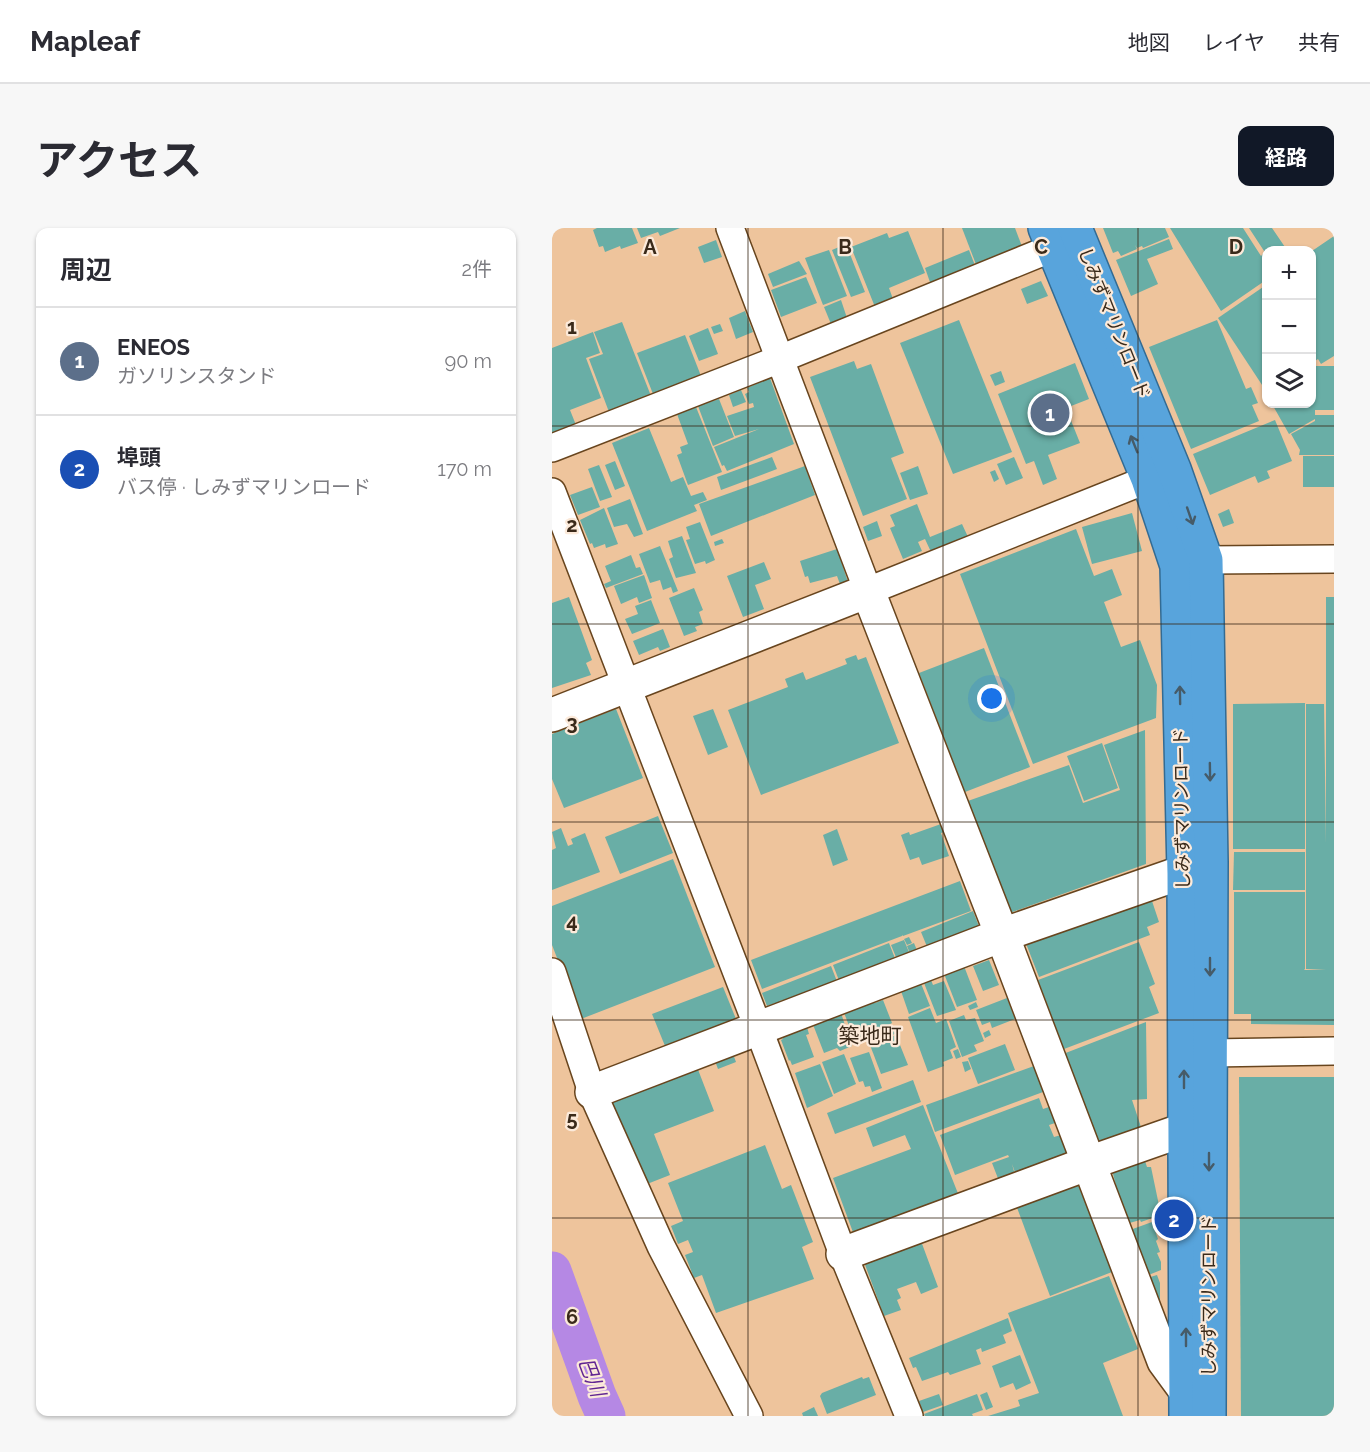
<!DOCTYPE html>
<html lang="ja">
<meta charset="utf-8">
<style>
:root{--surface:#fff;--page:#f7f7f7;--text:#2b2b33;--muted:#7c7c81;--line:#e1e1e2;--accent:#111827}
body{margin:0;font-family:Raleway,"Noto Sans JP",sans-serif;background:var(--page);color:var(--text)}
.controls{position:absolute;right:18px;top:18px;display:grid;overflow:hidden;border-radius:12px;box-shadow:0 2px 4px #0004}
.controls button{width:54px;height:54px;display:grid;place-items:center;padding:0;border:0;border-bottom:2px solid var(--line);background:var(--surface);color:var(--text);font:30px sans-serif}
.you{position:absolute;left:440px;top:471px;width:21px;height:21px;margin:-15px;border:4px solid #fff;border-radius:50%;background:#1a73e8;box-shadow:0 0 0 9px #1a73e833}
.badge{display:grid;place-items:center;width:39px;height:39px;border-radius:50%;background:var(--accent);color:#fff;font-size:20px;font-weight:700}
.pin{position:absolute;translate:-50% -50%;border:3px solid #fff;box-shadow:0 2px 6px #0006}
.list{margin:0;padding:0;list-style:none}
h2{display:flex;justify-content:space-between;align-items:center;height:78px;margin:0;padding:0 24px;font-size:26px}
h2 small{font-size:20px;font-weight:400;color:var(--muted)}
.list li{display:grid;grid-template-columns:39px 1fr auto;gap:18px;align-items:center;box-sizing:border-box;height:108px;padding:0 24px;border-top:2px solid var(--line)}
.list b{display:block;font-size:22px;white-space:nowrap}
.list p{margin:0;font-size:20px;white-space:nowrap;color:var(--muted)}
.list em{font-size:20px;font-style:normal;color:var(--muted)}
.icon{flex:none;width:33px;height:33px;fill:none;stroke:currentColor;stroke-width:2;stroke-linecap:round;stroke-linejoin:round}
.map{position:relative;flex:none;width:782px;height:1188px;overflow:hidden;border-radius:12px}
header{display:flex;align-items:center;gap:36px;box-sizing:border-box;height:84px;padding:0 30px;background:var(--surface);border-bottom:2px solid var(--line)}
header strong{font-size:28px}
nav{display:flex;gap:33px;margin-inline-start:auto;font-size:21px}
.intro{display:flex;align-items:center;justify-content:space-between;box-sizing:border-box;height:144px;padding:0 36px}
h1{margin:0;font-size:42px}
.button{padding:15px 27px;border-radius:12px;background:var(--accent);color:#fff;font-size:21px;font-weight:700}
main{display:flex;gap:36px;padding:0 36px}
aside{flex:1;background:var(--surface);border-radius:12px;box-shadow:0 2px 4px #0004}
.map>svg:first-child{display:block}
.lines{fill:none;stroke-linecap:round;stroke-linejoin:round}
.river{stroke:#b588e4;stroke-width:39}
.building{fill:#69aea6}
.minor-casing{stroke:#68451e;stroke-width:30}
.tertiary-casing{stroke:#68451e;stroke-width:36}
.trunk-casing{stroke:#336b93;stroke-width:36}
.minor{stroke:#fff;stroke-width:27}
.tertiary{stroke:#fff;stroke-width:33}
.trunk{stroke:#58a4dc;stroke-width:33}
.oneway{stroke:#465b68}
.grid{fill:none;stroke:#3a2a1a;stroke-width:1.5;stroke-opacity:0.55}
.labels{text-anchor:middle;stroke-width:4.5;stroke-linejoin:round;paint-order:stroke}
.street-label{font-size:18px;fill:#3a2a1a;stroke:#fceada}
.water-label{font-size:20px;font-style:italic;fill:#622692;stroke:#fceada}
.quarter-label{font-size:21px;fill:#3a2a1a;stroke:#fceada}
.grid-label{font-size:20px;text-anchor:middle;font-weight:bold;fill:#3a2a1a;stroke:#fceada;stroke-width:4.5;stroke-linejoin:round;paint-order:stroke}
</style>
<header>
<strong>Mapleaf</strong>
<nav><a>地図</a><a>レイヤ</a><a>共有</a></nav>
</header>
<div class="intro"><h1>アクセス</h1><a class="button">経路</a></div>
<main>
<aside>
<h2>周辺<small>2件</small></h2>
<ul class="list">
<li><span class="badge" style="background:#5c6f8a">1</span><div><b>ENEOS</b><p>ガソリンスタンド</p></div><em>90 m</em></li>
<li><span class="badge" style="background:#1a4fb4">2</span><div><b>埠頭</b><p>バス停 · しみずマリンロード</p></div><em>170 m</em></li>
</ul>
</aside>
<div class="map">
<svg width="782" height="1188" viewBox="0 0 782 1188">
<rect width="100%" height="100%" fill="#eec49c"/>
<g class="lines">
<path class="river" d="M 0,1043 L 45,1168 L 54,1188"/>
</g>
<g class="building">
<path d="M 45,0 L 80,0 L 86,15 L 69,21 L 68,18 L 53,24 L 51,18 L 47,19 L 41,2 Z"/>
<path d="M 85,0 L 128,0 L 108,8 L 106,4 L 89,10 Z"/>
<path d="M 410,0 L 463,0 L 471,21 L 425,39 Z"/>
<path d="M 551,0 L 613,0 L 617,9 L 591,20 L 590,18 L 585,20 L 583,17 L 585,21 L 569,28 L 566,23 L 561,25 Z"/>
<path d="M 618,0 L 691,0 L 709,28 L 711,26 L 714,32 L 714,52 L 669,83 Z"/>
<path d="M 697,0 L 720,0 L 735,22 L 714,22 L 714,26 Z"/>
<path d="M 356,3 L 373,45 L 337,60 L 341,71 L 323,79 L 299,19 L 335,5 L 337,10 Z"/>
<path d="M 782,8 L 782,128 L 769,136 L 766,131 L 760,135 L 760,23 Z"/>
<path d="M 617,11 L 621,21 L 595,31 L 606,56 L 579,68 L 564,32 Z"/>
<path d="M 164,12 L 170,29 L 152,35 L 146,19 Z"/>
<path d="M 294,16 L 313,64 L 299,69 L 280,22 Z"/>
<path d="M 277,22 L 295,68 L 271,77 L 253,30 Z"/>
<path d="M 417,22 L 424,40 L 379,57 L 373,40 Z"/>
<path d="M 247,33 L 255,46 L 221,59 L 216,46 Z"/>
<path d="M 254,49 L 265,75 L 229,89 L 219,62 Z"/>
<path d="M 489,53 L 496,68 L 475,76 L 469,61 Z"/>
<path d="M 714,57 L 714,163 L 666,90 Z"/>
<path d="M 289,72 L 295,90 L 279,96 L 272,79 Z"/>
<path d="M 193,83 L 201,104 L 184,111 L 177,90 Z"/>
<path d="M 407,92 L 460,224 L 401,246 L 348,115 Z"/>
<path d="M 665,92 L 694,161 L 699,159 L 706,175 L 700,177 L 707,193 L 639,221 L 597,119 Z"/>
<path d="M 70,94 L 99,168 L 57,184 L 37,131 L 51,126 L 42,104 Z"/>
<path d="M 168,96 L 171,103 L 162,106 L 159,99 Z"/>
<path d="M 156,100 L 166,126 L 147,133 L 137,108 Z"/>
<path d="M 41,104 L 48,125 L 34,130 L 49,170 L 18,182 L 24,197 L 0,206 L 0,120 Z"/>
<path d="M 133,107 L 149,148 L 101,166 L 85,125 Z"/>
<path d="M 302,133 L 305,141 L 319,136 L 352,225 L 339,230 L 355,271 L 311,288 L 258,149 Z"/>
<path d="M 523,135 L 537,171 L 514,180 L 528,215 L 496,227 L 505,251 L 491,257 L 482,233 L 474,236 L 446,166 Z"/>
<path d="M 763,138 L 782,138 L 782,182 L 763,182 L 763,187 L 782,187 L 782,227 L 747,227 L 748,222 L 739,206 L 763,193 L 763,191 L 737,206 L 720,176 L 760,176 L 760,141 Z"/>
<path d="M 449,143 L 453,154 L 443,158 L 438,147 Z"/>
<path d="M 218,150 L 242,216 L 175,243 L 172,237 L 170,238 L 162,219 L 207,201 L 183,208 L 175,188 L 202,179 L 201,175 L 197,176 L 193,166 L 197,164 L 195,160 Z"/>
<path d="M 189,162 L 194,174 L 181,179 L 177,167 Z"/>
<path d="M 167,171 L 182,209 L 161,218 L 146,178 Z"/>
<path d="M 144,179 L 170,244 L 136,257 L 125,227 L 130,225 L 128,219 L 136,216 L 125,186 Z"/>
<path d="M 723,192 L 740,233 L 715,243 L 718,250 L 706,255 L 703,248 L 658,267 L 641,226 Z"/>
<path d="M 97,200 L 119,254 L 131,249 L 139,268 L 151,264 L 155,272 L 142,277 L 145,283 L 95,303 L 60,215 Z"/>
<rect x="751" y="228" width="31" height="31"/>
<path d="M 220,229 L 225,241 L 169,262 L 165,249 Z"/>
<path d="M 462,229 L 471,250 L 454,257 L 445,236 Z"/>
<path d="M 63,233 L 73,258 L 63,262 L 53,237 Z"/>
<path d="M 47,237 L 60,269 L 48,273 L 36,241 Z"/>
<path d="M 253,238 L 263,267 L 159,308 L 147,276 Z"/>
<path d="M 366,238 L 376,266 L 358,272 L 348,245 Z"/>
<path d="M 443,242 L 447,251 L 442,254 L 438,244 Z"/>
<path d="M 40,259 L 48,279 L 26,287 L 18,267 Z"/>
<path d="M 78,271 L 91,306 L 82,309 L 75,296 L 62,299 L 55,280 Z"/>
<path d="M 365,276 L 378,309 L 410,296 L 416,309 L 379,324 L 373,311 L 366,314 L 370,323 L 351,331 L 338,300 L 343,298 L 338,287 Z"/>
<path d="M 52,280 L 66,316 L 54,320 L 53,316 L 42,320 L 40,315 L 38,316 L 28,292 Z"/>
<path d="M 677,281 L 682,295 L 671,299 L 666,286 Z"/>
<path d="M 580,285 L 590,323 L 540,336 L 530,299 Z"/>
<path d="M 325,293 L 330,308 L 316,313 L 311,299 Z"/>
<path d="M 148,294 L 163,332 L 154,336 L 153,333 L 143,336 L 134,312 L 138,311 L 134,299 Z"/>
<path d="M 524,301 L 542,348 L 560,341 L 570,367 L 552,374 L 569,419 L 588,412 L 605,457 L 604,490 L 481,536 L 408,346 Z"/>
<path d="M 130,308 L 144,345 L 124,350 L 117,331 L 121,329 L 116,313 Z"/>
<path d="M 170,311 L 172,315 L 163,318 L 162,314 Z"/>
<path d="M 108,318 L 126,363 L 121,365 L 119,359 L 111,362 L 108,352 L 98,355 L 87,326 Z"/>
<path d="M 285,321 L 297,357 L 289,359 L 285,348 L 258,355 L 256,348 L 253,349 L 248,333 Z"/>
<path d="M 79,327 L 84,340 L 88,339 L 91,346 L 54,360 L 52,356 L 59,353 L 53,338 Z"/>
<path d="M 212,334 L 219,351 L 203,357 L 212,381 L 191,389 L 175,348 Z"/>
<path d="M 92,347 L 100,370 L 87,375 L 85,369 L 69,376 L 62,358 Z"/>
<path d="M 142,360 L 151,382 L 147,384 L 151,396 L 143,399 L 145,403 L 132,408 L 117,370 Z"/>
<path d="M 17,369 L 40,432 L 34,435 L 39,447 L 0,460 L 0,375 Z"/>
<path d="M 774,369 L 782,369 L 782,797 L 699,796 L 699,786 L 682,786 L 682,664 L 753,664 L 753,741 L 752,742 L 774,742 L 754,741 L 754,476 L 772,476 L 774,615 Z"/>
<path d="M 99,372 L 108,395 L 80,406 L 73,391 L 86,386 L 83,378 Z"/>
<path d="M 111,401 L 118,419 L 108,423 L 106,419 L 87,427 L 81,413 Z"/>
<path d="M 432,420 L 478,539 L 413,564 L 367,445 Z"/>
<path d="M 304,427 L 306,432 L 314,429 L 347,515 L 209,567 L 176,482 L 236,459 L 233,451 L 251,444 L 254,452 L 295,436 L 293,431 Z"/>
<path d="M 753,475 L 753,621 L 681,621 L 681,476 Z"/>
<path d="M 64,481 L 91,550 L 12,580 L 0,551 L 0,506 Z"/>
<path d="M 161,481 L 176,519 L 156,527 L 141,488 Z"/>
<path d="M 593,502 L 594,636 L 455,686 L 413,574 L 517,537 L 531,575 L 568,562 L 552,517 Z"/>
<path d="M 550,515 L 566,560 L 532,573 L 515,528 Z"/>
<path d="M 106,588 L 121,625 L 68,646 L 53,609 Z"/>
<path d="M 389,596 L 392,604 L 389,605 L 397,628 L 370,637 L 367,629 L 358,632 L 349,607 L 357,604 L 358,607 Z"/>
<path d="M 9,600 L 16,618 L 21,616 L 19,611 L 33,605 L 48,644 L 0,662 L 0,622 L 4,620 L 0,604 Z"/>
<path d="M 285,601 L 296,632 L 281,638 L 271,607 Z"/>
<path d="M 682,624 L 753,624 L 753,662 L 681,662 Z"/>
<path d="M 121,631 L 163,739 L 29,791 L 0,717 L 0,678 Z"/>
<path d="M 408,653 L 419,683 L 351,708 L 350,707 L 350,708 L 210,761 L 199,732 Z"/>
<path d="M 584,670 L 587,678 L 600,673 L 607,694 L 595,699 L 598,707 L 487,749 L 473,713 Z"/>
<path d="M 421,683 L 428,701 L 376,721 L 369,704 Z"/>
<path d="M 357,709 L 360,715 L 355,717 L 352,711 Z"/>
<path d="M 352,712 L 359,729 L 346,734 L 339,717 Z"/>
<path d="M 587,714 L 603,756 L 597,759 L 607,785 L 512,821 L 486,752 Z"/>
<path d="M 337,715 L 344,733 L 288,755 L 281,737 Z"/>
<path d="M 362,715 L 366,725 L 359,728 L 355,718 Z"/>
<path d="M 437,732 L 447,757 L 431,763 L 421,738 Z"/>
<path d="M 279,738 L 286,756 L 233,776 L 232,772 L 227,773 L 229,777 L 224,779 L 223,775 L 215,778 L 210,765 Z"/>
<path d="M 412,738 L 425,772 L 405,779 L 391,743 Z"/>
<path d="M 379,752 L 381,757 L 392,753 L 404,782 L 385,788 L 372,755 Z"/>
<path d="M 368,753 L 378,778 L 357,786 L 349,763 Z"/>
<path d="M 171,759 L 184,791 L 113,818 L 100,786 Z"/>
<path d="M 321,770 L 323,775 L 331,772 L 340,795 L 321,806 L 340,799 L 343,806 L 315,816 L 314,807 L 302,811 L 291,782 Z"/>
<path d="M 455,770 L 463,791 L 440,800 L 438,794 L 430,797 L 424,782 Z"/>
<path d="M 424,774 L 426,779 L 418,782 L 416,778 Z"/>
<path d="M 378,780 L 384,795 L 394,791 L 404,819 L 398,822 L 401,830 L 391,834 L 392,838 L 376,844 L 356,789 Z"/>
<path d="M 289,785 L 300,818 L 288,823 L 285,820 L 272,825 L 260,794 Z"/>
<path d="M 412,787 L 414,792 L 423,790 L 432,813 L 422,817 L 425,823 L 410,829 L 397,793 Z"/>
<path d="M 594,794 L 595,871 L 580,872 L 589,899 L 545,915 L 511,826 Z"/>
<path d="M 255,799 L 257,806 L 254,807 L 262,829 L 240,837 L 238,832 L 237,833 L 229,812 L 231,811 L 229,808 Z"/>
<path d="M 437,802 L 439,807 L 433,810 L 431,805 Z"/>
<path d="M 344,807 L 356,837 L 329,846 L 318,817 Z"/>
<path d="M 453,816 L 463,842 L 426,856 L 416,830 Z"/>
<path d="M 406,821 L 409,829 L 404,831 L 401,823 Z"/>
<path d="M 317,824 L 330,860 L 320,864 L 318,858 L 313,859 L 311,853 L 307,854 L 298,830 Z"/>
<path d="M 181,826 L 184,834 L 166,841 L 163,833 Z"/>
<path d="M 292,826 L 304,856 L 282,866 L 270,834 Z"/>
<path d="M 416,833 L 419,841 L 413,844 L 410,834 Z"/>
<path d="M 268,836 L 281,868 L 255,880 L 243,845 Z"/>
<path d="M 482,838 L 491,864 L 383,904 L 374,877 Z"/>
<path d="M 145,839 L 162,883 L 102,906 L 118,947 L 90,958 L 57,873 Z"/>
<path d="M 687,849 L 782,849 L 782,1188 L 689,1188 Z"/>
<path d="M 361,852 L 369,874 L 283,906 L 275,885 Z"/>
<path d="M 487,870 L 491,881 L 497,879 L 503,895 L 497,897 L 502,909 L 509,907 L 517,927 L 464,947 L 460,936 L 463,947 L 447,953 L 440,935 L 457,929 L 456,927 L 403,947 L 388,907 Z"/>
<path d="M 371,877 L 407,968 L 302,1007 L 281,950 L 359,921 L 353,907 L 321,919 L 314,900 Z"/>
<path d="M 213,917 L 230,961 L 239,957 L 261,1014 L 250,1019 L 262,1051 L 164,1085 L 150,1047 L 142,1050 L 133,1027 L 141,1024 L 136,1012 L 126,1016 L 119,998 L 131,993 L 116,955 Z"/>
<path d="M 593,933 L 595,939 L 599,939 L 609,987 L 589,994 L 588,992 L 574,996 L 560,942 Z"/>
<path d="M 525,954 L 560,1044 L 498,1068 L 464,977 Z"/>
<path d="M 600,994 L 606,1011 L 604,1013 L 608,1024 L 605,1025 L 609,1034 L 609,1042 L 594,1048 L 578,1002 Z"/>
<path d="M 369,1013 L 386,1059 L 369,1066 L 364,1054 L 345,1061 L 349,1070 L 345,1072 L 349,1082 L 332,1088 L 312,1034 Z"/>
<path d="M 605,1047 L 608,1055 L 608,1073 L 603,1075 L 595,1050 Z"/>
<path d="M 557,1048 L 586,1121 L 551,1135 L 571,1188 L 436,1188 L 468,1178 L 466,1172 L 487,1165 L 456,1085 Z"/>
<path d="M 456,1090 L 460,1103 L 451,1107 L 454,1115 L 430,1124 L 429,1120 L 424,1122 L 429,1136 L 398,1147 L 396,1144 L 370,1153 L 364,1139 L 361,1140 L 357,1130 Z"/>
<path d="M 468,1127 L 479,1155 L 464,1162 L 461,1155 L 448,1160 L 440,1138 Z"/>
<path d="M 310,1149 L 311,1151 L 317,1149 L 324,1167 L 275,1186 L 268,1168 L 270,1165 Z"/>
<path d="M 435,1164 L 441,1179 L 434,1182 L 428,1167 Z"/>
<path d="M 387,1166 L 391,1177 L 371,1184 L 367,1173 Z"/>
<path d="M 425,1166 L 431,1182 L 420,1186 L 421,1188 L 373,1188 L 372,1186 Z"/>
<path d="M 262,1179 L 266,1188 L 251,1188 L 250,1185 Z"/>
</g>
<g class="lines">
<defs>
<g id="minor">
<path d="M 178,0 L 316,363 L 614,244"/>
<path d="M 0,220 L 228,131 L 520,12"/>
<path d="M 0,264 L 207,802 L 291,1026 L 357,1188"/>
<path d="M 654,332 L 782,331"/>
<path d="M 0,744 L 40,864 L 109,1018 L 197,1188"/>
<path d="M 658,825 L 782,823"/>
</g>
<g id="tertiary">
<path d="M 0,487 L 316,363 L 450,707 L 612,1133 L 634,1163 L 649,1163"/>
<path d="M 40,864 L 450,707 L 657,635"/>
<path d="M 291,1026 L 537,935 L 657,893"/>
</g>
<g id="trunk">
<path d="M 493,0 L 596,251 L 625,338 L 632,645 L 634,1188"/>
<path d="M 523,0 L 622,241 L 654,332 L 659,634 L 657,1188"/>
</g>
</defs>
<use href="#minor" class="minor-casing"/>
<use href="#tertiary" class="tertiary-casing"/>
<use href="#trunk" class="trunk-casing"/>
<use href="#minor" class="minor"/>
<use href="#tertiary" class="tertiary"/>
<use href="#trunk" class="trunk"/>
</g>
<defs><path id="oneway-shaft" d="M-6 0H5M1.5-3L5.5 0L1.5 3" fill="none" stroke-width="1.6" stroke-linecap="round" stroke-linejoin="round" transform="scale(1.5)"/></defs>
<g class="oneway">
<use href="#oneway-shaft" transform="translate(582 216) rotate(-112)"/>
<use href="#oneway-shaft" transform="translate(638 288) rotate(71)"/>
<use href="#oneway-shaft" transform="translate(628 467) rotate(-91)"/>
<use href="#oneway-shaft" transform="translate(658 544) rotate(89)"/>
<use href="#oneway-shaft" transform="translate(658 739) rotate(90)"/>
<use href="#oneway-shaft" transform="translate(632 851) rotate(-90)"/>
<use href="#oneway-shaft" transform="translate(657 934) rotate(90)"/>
<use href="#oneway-shaft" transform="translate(634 1109) rotate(-90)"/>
</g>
<path class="grid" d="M 196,0 L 196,1188M 391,0 L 391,1188M 586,0 L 586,1188M 0,198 L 782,198M 0,396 L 782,396M 0,594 L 782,594M 0,792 L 782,792M 0,990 L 782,990"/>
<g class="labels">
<g class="street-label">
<text transform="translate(562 95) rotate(68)" y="6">しみずマリンロード</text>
<text transform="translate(630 581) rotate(-91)" y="6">しみずマリンロード</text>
<text transform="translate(657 1068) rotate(-90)" y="6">しみずマリンロード</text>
</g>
<g class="water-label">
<text transform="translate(40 1149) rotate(69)" y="7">巴川</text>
</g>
<g class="quarter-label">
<text x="318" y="815">築地町</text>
</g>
</g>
<g class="grid-label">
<text x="98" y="26">A</text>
<text x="293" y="26">B</text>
<text x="489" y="26">C</text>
<text x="684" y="26">D</text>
<text x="20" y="106">1</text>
<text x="20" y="304">2</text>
<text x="20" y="502">3</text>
<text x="20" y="700">4</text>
<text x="20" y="898">5</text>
<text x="20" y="1096">6</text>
</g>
</svg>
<div class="controls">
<button>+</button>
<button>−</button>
<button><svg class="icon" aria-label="layers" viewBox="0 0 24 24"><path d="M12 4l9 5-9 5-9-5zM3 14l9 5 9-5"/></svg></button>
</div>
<div class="you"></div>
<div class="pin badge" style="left:498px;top:185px;background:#5c6f8a">1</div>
<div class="pin badge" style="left:622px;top:991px;background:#1a4fb4">2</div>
</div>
</main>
